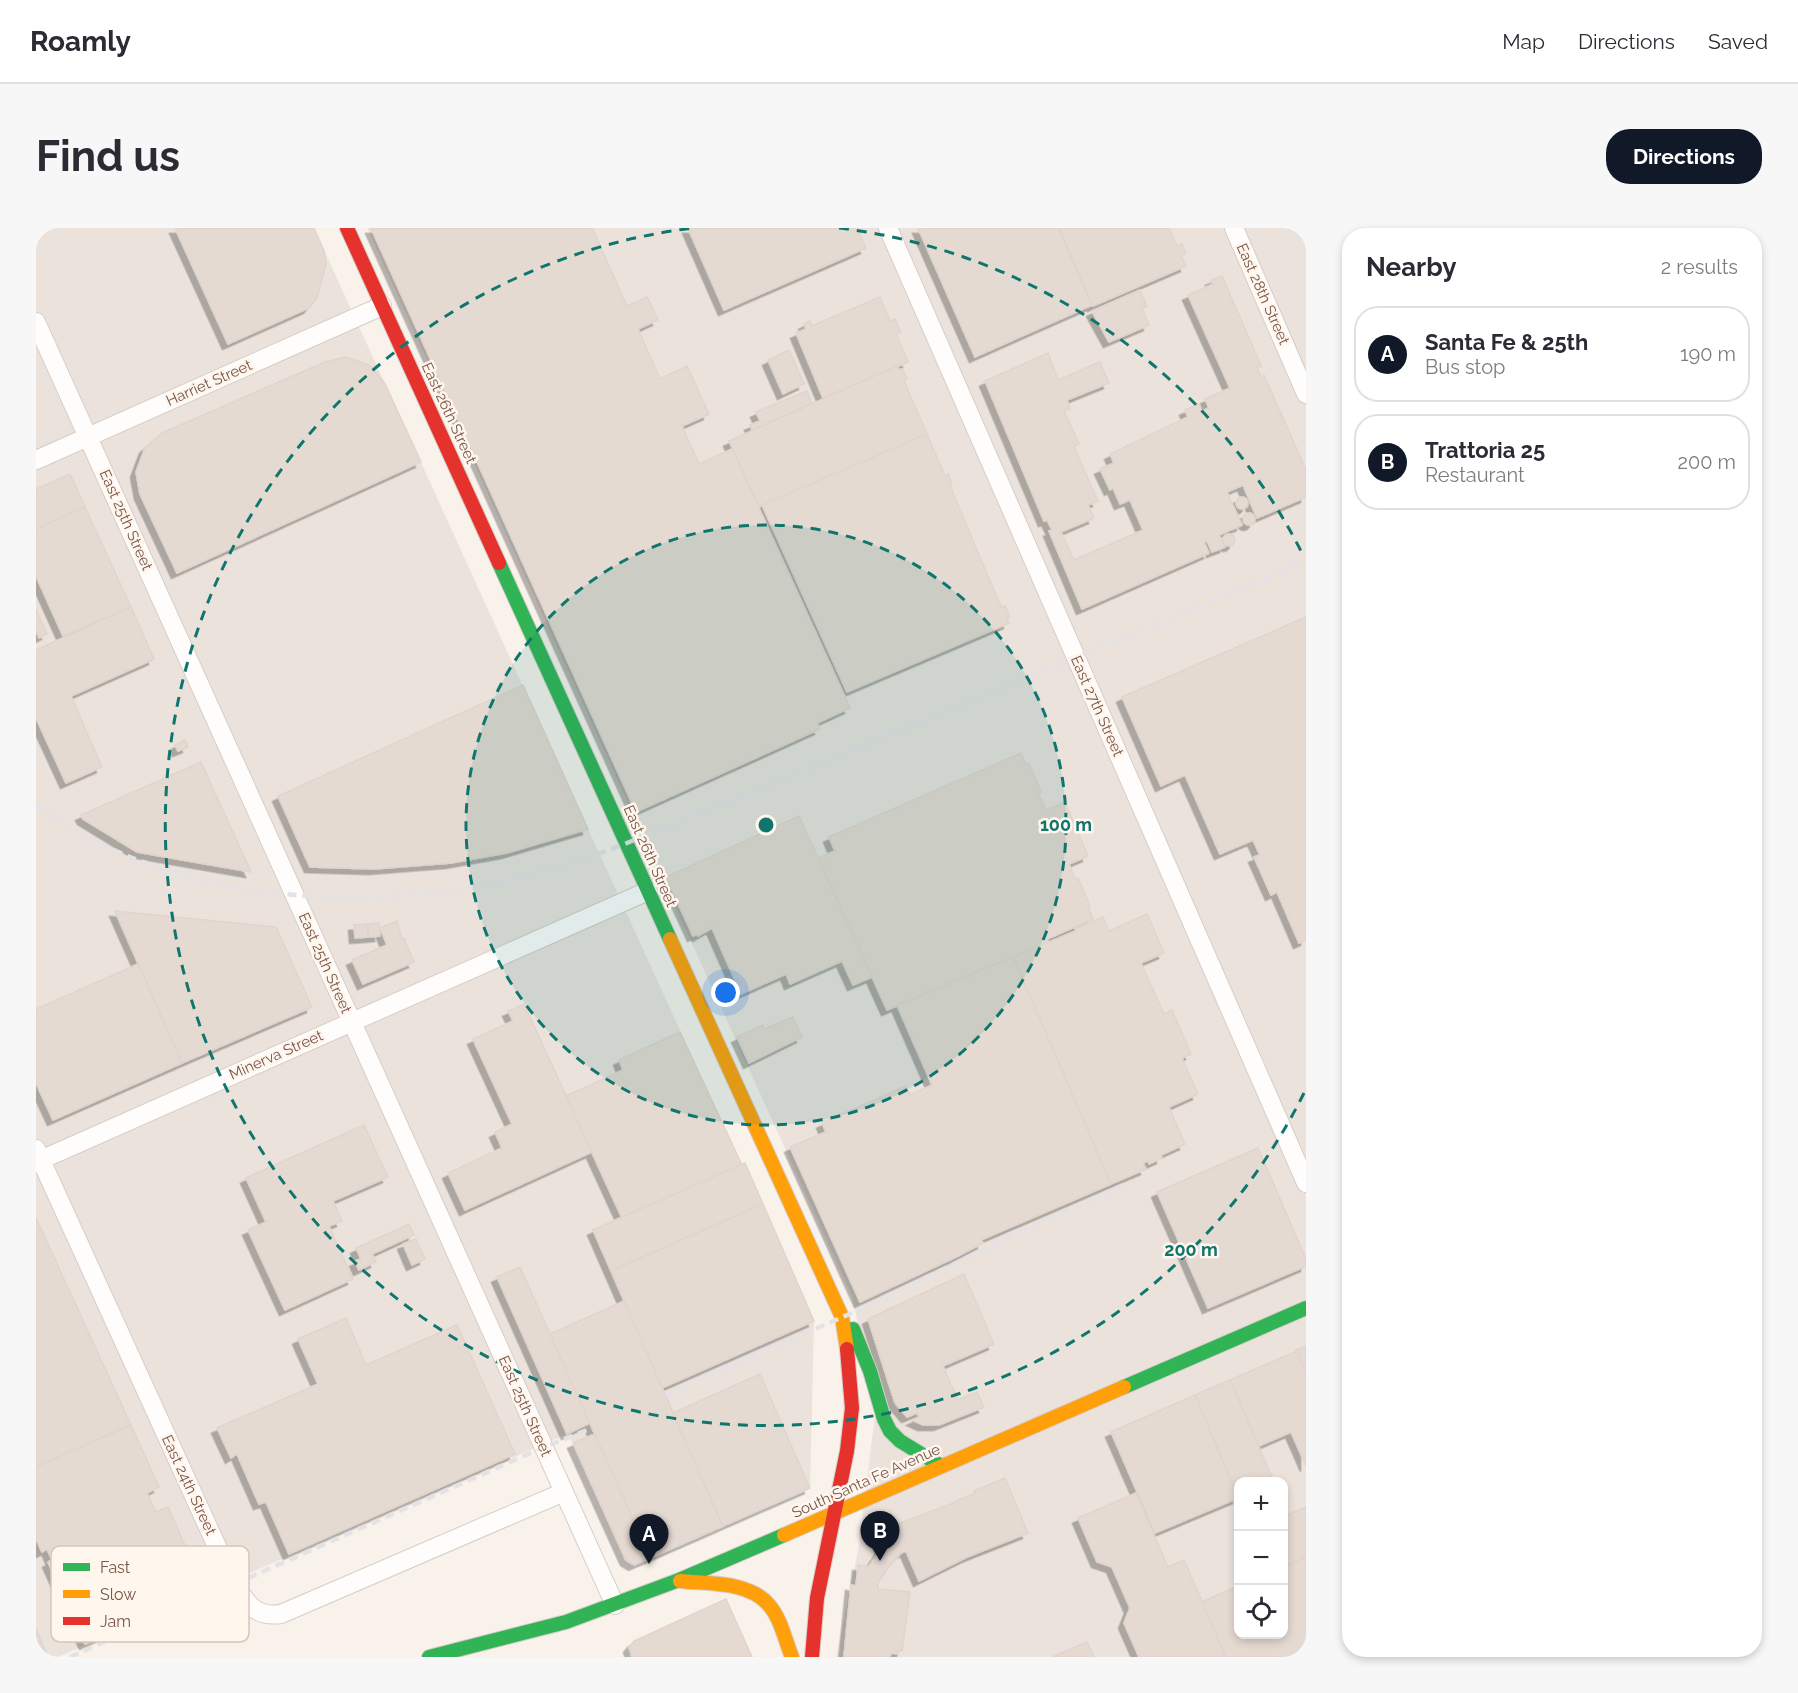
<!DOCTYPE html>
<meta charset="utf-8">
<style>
:root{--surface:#fff;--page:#f7f7f7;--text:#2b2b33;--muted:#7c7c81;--line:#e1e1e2;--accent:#111827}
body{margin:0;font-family:Raleway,sans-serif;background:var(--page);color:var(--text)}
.controls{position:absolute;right:18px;bottom:18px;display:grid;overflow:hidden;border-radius:12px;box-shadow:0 3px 9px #0003}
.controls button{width:54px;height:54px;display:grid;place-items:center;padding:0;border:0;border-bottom:2px solid var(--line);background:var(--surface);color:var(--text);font:30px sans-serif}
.you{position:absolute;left:690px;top:765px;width:21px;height:21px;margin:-15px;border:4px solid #fff;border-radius:50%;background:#1a73e8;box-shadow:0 0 0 9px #1a73e833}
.badge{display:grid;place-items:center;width:39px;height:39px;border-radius:50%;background:var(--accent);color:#fff;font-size:20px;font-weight:700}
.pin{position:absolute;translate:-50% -50px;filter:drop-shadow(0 2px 3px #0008)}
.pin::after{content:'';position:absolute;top:32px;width:21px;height:18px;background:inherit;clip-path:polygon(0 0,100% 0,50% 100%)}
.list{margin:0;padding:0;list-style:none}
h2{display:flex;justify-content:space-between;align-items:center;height:78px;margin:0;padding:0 24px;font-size:26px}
h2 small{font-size:20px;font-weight:400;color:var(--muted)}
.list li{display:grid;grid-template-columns:39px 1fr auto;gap:18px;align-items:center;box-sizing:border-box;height:96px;margin:0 12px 12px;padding:0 12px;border:2px solid var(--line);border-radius:24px}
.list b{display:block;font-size:22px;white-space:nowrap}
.list p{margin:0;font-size:20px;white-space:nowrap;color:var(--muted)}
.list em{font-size:20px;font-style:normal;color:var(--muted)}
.icon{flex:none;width:33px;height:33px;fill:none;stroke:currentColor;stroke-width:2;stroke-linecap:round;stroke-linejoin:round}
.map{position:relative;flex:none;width:1270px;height:1429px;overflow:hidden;border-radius:24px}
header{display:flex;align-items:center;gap:36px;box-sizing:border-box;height:84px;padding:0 30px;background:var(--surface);border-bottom:2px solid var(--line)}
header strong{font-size:28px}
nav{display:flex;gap:33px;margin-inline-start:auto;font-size:21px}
.intro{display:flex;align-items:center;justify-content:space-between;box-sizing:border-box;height:144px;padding:0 36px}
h1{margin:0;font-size:42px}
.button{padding:15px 27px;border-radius:24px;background:var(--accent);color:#fff;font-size:21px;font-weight:700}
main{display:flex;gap:36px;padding:0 36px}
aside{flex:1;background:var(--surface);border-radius:24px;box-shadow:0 3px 9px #0003}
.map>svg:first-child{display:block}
.industrial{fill:#ebe2dc;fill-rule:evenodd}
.building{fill:#e5dad2;stroke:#e1d4cd;stroke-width:1.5;filter:url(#shadow)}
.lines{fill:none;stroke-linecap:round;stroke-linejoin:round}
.street-casing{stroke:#d6cdc8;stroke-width:20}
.fast-casing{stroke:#d7cdc8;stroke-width:16}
.slow-casing{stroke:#d7cdc8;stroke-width:16}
.jam-casing{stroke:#d7cdc8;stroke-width:16}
.street{stroke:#fefdfc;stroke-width:18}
.fast{stroke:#30b455;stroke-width:14}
.slow{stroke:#ff9f0a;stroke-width:14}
.jam{stroke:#e5322d;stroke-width:14}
.rail{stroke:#e4e2e5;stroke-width:4.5;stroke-dasharray:9 6;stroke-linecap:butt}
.ring{fill:none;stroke:#0f766e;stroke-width:3;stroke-dasharray:10 8}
.labels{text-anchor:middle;stroke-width:5;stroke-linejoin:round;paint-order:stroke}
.street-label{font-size:15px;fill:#785549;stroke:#fff6ed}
.key{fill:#fff6ed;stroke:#d6c6bc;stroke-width:1.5}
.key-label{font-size:16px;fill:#785549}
.centre{fill:#0f766e;stroke:#fff6ed;stroke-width:3}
.ring-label{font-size:18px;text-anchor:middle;font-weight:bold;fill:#0f766e;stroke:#fff6ed;stroke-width:5;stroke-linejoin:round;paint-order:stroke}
</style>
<header>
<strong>Roamly</strong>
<nav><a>Map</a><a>Directions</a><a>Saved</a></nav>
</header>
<div class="intro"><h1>Find us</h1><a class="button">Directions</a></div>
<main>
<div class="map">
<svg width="1270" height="1429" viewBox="0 0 1270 1429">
<defs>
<filter id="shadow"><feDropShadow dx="-5.5" dy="5.5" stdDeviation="0" flood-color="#0004"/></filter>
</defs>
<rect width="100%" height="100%" fill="#f8f2eb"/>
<g class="industrial">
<path d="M 0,0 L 278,0 L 705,936 L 727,976 L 778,1093 L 774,1260 L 598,1337 L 590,1332 L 537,1215 L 531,1206 L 22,1429 L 0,1429 Z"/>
<path d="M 331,0 L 1270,0 L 1270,1429 L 800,1429 L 823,1318 L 840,1179 L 816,1068 ZM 1202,1254 L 1248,1254 L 1248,1406 L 1202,1406 Z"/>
</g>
<g class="building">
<path d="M 139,0 L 278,0 L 288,23 L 290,36 L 281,70 L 273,80 L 192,116 Z"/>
<path d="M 335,0 L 556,0 L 591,78 L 611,69 L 622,92 L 602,101 L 624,151 L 651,138 L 673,186 L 646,198 L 663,236 L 696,221 L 814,480 L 781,495 L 784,501 L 600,584 Z"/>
<path d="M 652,0 L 821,0 L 830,20 L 688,82 Z"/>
<path d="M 882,0 L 1022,0 L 1056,77 L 939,129 Z"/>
<path d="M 1023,0 L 1133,0 L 1141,18 L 1146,16 L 1150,25 L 1145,27 L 1150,38 L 1057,78 Z"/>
<path d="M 1186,48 L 1225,138 L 1221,139 L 1225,149 L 1228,147 L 1270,242 L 1270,269 L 1221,290 L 1207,257 L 1191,264 L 1206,297 L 1183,307 L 1189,319 L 1176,324 L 1171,313 L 1168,314 L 1173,325 L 1046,381 L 1013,303 L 1016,302 L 1011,292 L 1008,293 L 949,153 L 1012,125 L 1022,152 L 1064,134 L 1073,155 L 1031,172 L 1034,181 L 1028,183 L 1043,216 L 1038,219 L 1062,273 L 1052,277 L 1058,290 L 1025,304 L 1038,332 L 1107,302 L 1094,272 L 1084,276 L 1077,260 L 1074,262 L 1064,241 L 1078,235 L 1074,226 L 1152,189 L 1149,182 L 1163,176 L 1166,183 L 1173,180 L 1169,171 L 1194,160 L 1152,67 L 1177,56 L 1175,52 Z"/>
<path d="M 1104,62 L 1111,78 L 1106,80 L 1113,97 L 1073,114 L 1056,83 Z"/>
<path d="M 844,69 L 854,93 L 859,91 L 865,104 L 860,106 L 872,134 L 787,170 L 760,105 L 770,101 L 768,96 L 774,93 L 776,98 Z"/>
<path d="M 753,122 L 768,156 L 747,166 L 732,132 Z"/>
<path d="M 310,129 L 335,138 L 349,156 L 385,234 L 141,345 L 104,266 L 100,244 L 109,220 L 126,205 L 289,134 Z"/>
<path d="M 861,138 L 863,142 L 866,141 L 871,151 L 868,153 L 891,206 L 723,279 L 693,213 Z"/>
<path d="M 771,163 L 776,175 L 716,202 L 714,197 L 724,193 L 720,184 Z"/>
<path d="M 891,206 L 909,248 L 912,246 L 916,257 L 914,258 L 965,379 L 969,378 L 974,389 L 971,390 L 973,395 L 811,464 L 726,277 Z"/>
<path d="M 34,246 L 49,279 L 0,301 L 0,261 Z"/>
<circle cx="1206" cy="275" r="6"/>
<path d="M 49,279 L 95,379 L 27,408 L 0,348 L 0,301 Z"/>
<circle cx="1213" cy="291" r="6"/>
<circle cx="1193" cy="312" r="6"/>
<path d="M 95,379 L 118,431 L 35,468 L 66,539 L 30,555 L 0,490 L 0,422 Z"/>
<path d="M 0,381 L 11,406 L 3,410 L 0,402 Z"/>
<path d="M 1270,389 L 1270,712 L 1263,715 L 1241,664 L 1235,667 L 1218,629 L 1224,627 L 1217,612 L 1184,626 L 1149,547 L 1125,558 L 1086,469 Z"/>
<path d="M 487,457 L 552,601 L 471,625 L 415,635 L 338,641 L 274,639 L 242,568 Z"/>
<path d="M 149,512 L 152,519 L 142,523 L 139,517 Z"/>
<path d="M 985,525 L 990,537 L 993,536 L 1005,564 L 1002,565 L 1010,582 L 1029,574 L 1052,628 L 1033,636 L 1039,651 L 1042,650 L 1054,678 L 1052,679 L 1057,691 L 1011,711 L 1013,715 L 851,782 L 782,630 L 799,623 L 793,609 Z"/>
<path d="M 165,534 L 215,644 L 101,624 L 47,591 L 45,587 Z"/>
<path d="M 763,588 L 836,749 L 817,757 L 806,733 L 754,756 L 750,746 L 705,766 L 676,700 L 662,708 L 661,706 L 657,708 L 630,649 Z"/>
<path d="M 79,683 L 240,699 L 276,779 L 146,835 Z"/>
<path d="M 1111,686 L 1128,725 L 1105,735 L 1128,786 L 1136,782 L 1155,826 L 1146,830 L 1162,866 L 1133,879 L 1149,916 L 1125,927 L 1126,930 L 1113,936 L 1112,933 L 1107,935 L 1110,941 L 1075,956 L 977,729 L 1040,703 L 1039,701 L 1067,689 L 1073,703 Z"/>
<path d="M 361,693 L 366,711 L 368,710 L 378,734 L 327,756 L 316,732 L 351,717 L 344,700 Z"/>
<path d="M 343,695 L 344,708 L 333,709 L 332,696 Z"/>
<path d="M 331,696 L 332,709 L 319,710 L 318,697 Z"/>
<path d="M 977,729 L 1075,956 L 945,1012 L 947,1015 L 920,1029 L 824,1074 L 754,919 L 790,904 L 786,895 L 870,858 L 874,867 L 896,857 L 861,777 Z"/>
<path d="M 102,736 L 146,835 L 17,892 L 0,855 L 0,781 Z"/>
<path d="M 488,776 L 556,924 L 429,982 L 412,945 L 466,920 L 459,904 L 476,896 L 437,811 L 477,793 L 472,783 Z"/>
<path d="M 757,789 L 766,809 L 713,835 L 701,809 L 727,797 L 728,801 Z"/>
<path d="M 644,804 L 706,937 L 586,990 L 530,868 L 587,842 L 583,832 Z"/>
<path d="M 328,897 L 352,949 L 297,973 L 306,993 L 293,998 L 317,1051 L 249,1082 L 212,1002 L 230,994 L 210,950 Z"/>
<path d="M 1222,920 L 1270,1031 L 1270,1038 L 1172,1080 L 1121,964 Z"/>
<path d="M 709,935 L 727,976 L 575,1043 L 557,1002 Z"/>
<path d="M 727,976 L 778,1093 L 626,1160 L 575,1043 Z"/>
<path d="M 0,990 L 95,1197 L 0,1239 Z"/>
<path d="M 373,996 L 378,1007 L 336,1026 L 340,1034 L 323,1042 L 319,1033 L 325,1031 L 320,1020 Z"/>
<path d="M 380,1011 L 389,1031 L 376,1037 L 367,1016 Z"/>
<path d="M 484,1039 L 554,1195 L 531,1206 L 461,1049 Z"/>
<path d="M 928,1046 L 958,1116 L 907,1138 L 922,1172 L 941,1164 L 948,1179 L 903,1197 L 887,1197 L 876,1192 L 883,1189 L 881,1185 L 871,1189 L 859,1175 L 832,1091 Z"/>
<path d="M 588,1073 L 687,1298 L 614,1330 L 514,1106 Z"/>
<path d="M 310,1090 L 330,1137 L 421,1097 L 479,1226 L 253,1326 L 230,1274 L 223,1276 L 201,1226 L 195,1230 L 181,1200 L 282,1156 L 262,1111 Z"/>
<path d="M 1270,1118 L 1270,1145 L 1260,1122 Z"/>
<path d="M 1261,1123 L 1270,1145 L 1270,1238 L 1255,1204 L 1223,1218 L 1194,1152 Z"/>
<path d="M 724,1146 L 774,1260 L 687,1298 L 637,1185 Z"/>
<path d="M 1194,1152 L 1238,1254 L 1202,1254 L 1202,1268 L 1159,1167 Z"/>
<path d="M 1159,1167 L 1202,1270 L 1119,1305 L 1075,1204 Z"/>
<path d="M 95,1197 L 123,1259 L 111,1265 L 120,1284 L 132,1279 L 169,1362 L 49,1416 L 12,1334 L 16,1332 L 11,1321 L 6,1324 L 0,1311 L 0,1239 Z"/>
<path d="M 559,1206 L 614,1330 L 598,1337 L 590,1332 L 537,1215 Z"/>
<path d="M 969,1250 L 992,1305 L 931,1329 L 883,1353 L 870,1323 L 865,1325 L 848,1344 L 849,1345 L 842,1354 L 842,1361 L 874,1364 L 866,1423 L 862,1423 L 862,1426 L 856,1425 L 853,1429 L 808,1429 L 815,1357 L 820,1358 L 822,1337 L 833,1338 L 845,1321 L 841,1311 L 862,1303 L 859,1297 L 920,1274 L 920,1273 L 939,1265 L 938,1263 Z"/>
<path d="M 1100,1265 L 1132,1339 L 1148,1332 L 1190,1429 L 1103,1429 L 1088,1395 L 1094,1380 L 1076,1339 L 1061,1334 L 1042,1290 Z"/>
<path d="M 1270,1279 L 1270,1329 L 1252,1337 L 1248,1327 L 1248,1288 Z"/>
<path d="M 1270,1329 L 1270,1429 L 1190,1429 L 1166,1374 L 1202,1358 L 1202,1406 L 1248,1406 L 1248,1339 Z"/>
<path d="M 690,1371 L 716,1429 L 596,1429 L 593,1419 L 598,1413 Z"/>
<path d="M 0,1401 L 12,1429 L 0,1429 Z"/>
<path d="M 1051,1414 L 1058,1429 L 1016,1429 Z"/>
</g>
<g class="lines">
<defs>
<g id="street">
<path d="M 852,0 L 1270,955"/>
<path d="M 1198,0 L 1270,166"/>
<path d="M 0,94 L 579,1377"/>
<path d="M 0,232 L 346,78"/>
<path d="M 0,921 L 198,1356 C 211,1375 219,1390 245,1386 L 528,1264"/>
<path d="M 0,934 L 612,663"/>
</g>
<g id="fast">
<path d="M 463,335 L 634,711"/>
<path d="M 817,1101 L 834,1143 L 848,1191 L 854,1203 L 864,1213 L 905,1238"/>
<path d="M 1088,1159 L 1270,1080"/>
<path d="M 393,1429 L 530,1394 L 643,1352 L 748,1307"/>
</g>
<g id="slow">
<path d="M 634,711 L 806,1089 L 811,1121"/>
<path d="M 748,1307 L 1088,1159"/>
<path d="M 644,1353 C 672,1356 713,1353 733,1377 C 745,1391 749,1412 756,1429"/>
</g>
<g id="jam">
<path d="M 311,0 L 463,335"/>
<path d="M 776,1429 L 781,1370 L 811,1223 L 816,1180 L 811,1121"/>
</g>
</defs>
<use href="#street" class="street-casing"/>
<use href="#fast" class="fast-casing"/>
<use href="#slow" class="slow-casing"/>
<use href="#jam" class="jam-casing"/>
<use href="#street" class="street"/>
<use href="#fast" class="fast"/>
<use href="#slow" class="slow"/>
<use href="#jam" class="jam"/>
<g class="rail">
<path d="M 0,577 C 130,673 320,687 473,652 C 514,643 552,630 591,615 L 1270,334"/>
<path d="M 629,1167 L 834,1077 L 1003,995 L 1090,956"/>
<path d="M 34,1429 L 508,1219 L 556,1200"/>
</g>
</g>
<circle cx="730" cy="597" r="300" fill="#0f766e" fill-opacity=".12"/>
<g class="ring">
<circle cx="730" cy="597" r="300"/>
<path d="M1268 865A601 601 0 1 1 657 0M803 0A601 601 0 0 1 1268 329"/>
</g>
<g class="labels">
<g class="street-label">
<text transform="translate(1227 66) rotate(66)" y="5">East 28th Street</text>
<text transform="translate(173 155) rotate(-24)" y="5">Harriet Street</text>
<text transform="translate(413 185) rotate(65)" y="5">East 26th Street</text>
<text transform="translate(90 292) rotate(66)" y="5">East 25th Street</text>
<text transform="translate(1061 478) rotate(66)" y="5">East 27th Street</text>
<text transform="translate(614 628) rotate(66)" y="5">East 26th Street</text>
<text transform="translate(289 735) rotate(66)" y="5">East 25th Street</text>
<text transform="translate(240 827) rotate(-24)" y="5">Minerva Street</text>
<text transform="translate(489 1178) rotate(66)" y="5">East 25th Street</text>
<text transform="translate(830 1253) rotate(-24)" y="5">South Santa Fe Avenue</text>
<text transform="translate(153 1257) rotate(65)" y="5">East 24th Street</text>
</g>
</g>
<rect x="15" y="1318" width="198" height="96" rx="9" class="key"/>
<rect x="27" y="1335" width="27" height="8" fill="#30b455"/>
<rect x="27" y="1362" width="27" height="8" fill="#ff9f0a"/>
<rect x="27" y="1389" width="27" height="8" fill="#e5322d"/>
<g class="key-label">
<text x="64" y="1345">Fast</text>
<text x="64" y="1372">Slow</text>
<text x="64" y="1399">Jam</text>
</g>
<circle cx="730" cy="597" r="9" class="centre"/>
<g class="ring-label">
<text x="1030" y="603">100 m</text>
<text x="1155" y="1028">200 m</text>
</g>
</svg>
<div class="controls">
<button>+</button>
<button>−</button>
<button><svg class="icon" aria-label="locate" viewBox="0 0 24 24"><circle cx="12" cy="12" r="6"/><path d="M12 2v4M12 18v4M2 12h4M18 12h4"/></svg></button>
</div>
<div class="you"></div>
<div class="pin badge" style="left:613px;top:1336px">A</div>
<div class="pin badge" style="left:844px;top:1333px">B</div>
</div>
<aside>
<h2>Nearby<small>2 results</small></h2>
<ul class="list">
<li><span class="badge">A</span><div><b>Santa Fe &amp; 25th</b><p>Bus stop</p></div><em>190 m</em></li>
<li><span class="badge">B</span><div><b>Trattoria 25</b><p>Restaurant</p></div><em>200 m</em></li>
</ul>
</aside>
</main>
